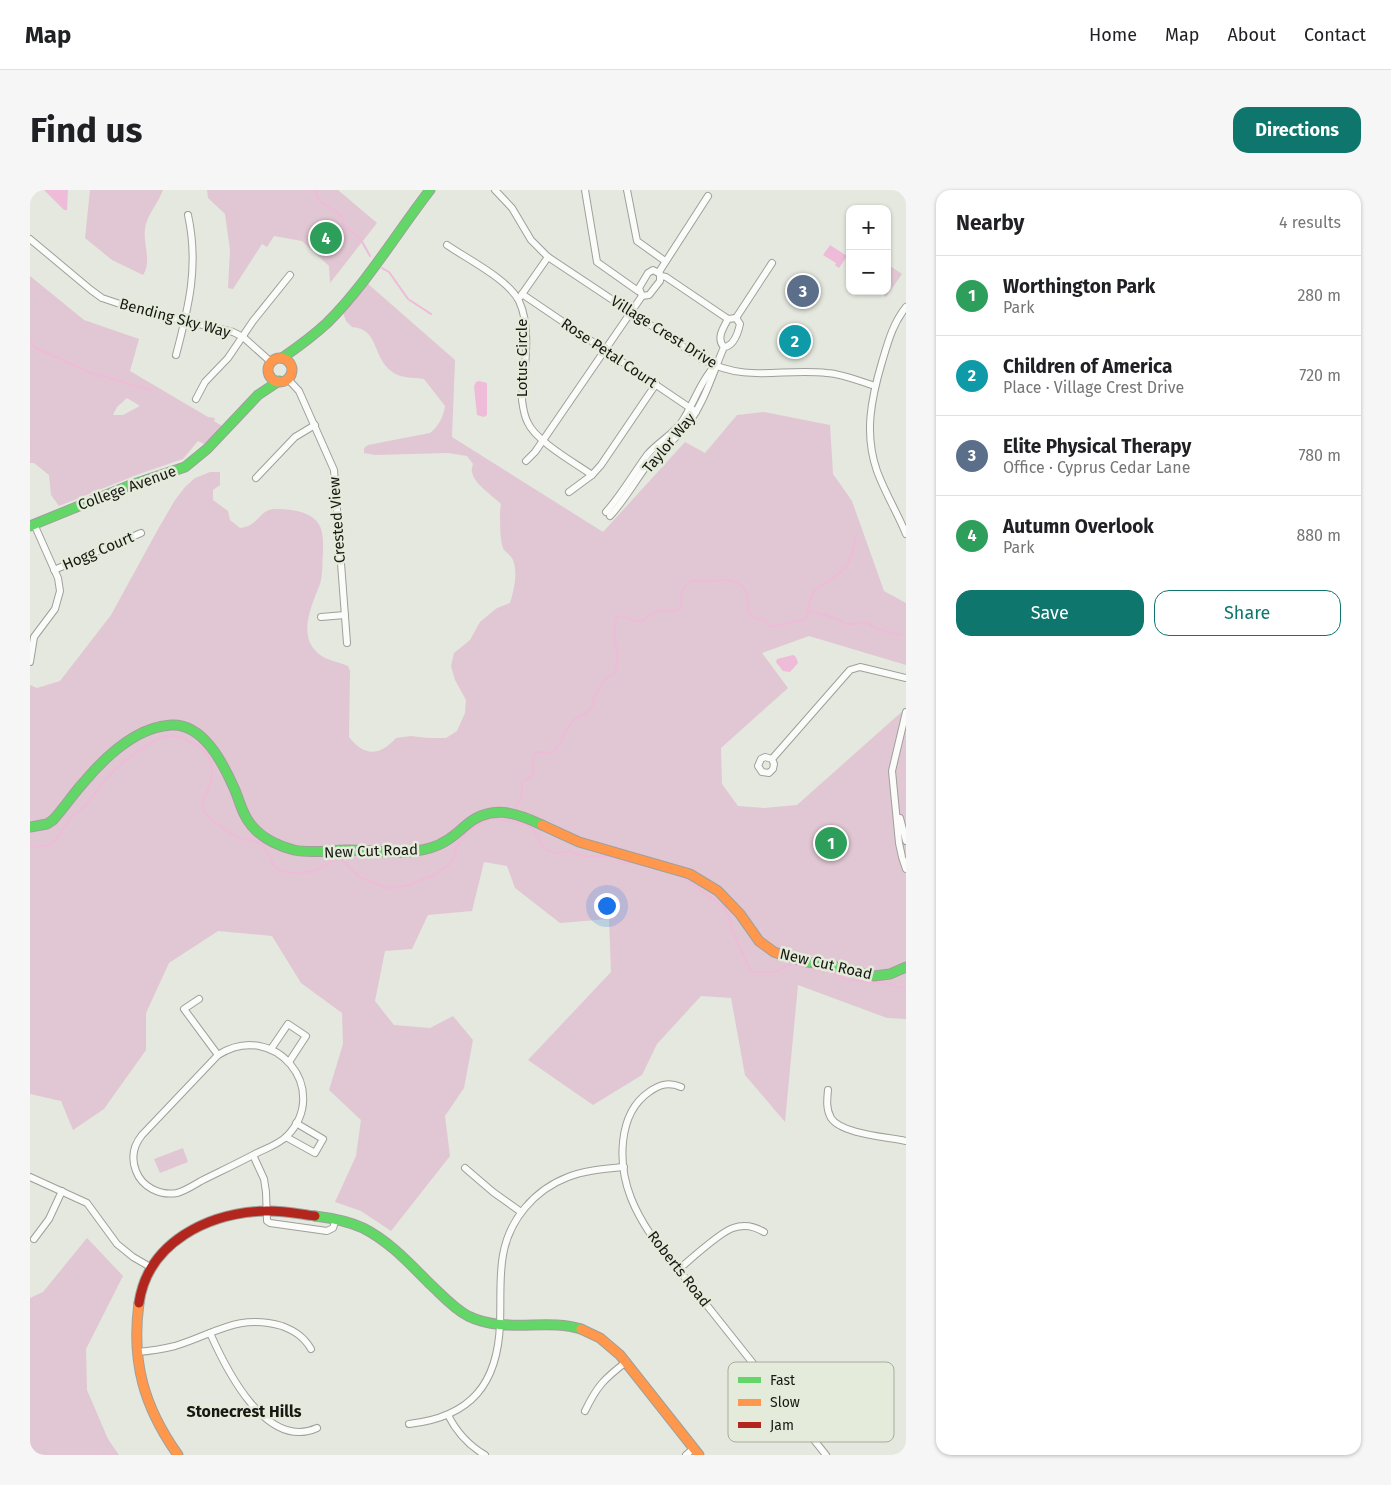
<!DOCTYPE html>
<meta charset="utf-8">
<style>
:root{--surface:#fff;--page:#f6f6f6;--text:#202124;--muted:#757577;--line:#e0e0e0;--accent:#0f766e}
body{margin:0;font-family:"Fira Sans",sans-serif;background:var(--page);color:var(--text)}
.controls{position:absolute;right:15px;top:15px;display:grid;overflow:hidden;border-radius:10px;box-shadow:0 1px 4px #0004}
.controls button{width:45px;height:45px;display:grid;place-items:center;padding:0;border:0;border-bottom:1px solid var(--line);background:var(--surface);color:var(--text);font:25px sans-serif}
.you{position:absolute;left:576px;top:715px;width:18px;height:18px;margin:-12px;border:4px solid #fff;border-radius:50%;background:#1a73e8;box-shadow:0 0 0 8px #1a73e833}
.badge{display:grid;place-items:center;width:32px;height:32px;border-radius:50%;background:var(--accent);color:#fff;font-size:16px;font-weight:700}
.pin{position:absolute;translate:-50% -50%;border:2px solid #fff;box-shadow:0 1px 5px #0006}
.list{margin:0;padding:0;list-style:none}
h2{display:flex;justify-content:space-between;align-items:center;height:65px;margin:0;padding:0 20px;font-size:21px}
h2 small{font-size:16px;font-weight:400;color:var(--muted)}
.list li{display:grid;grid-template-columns:32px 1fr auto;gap:15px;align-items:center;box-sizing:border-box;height:80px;padding:0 20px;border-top:1px solid var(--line)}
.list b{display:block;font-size:19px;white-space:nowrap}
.list p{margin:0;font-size:16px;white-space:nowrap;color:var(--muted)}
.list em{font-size:16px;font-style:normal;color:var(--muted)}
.actions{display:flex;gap:10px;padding:15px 20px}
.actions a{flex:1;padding:11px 0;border:1px solid var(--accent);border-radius:15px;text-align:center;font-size:18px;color:var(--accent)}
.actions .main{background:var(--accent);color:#fff}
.map{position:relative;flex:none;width:876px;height:1265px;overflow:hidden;border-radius:15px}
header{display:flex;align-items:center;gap:30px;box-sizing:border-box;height:70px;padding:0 25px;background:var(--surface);border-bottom:1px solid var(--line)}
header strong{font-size:24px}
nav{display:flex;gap:28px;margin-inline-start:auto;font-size:18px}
.intro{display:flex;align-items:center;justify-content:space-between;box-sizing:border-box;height:120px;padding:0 30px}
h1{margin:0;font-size:35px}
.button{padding:12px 22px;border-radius:15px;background:var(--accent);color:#fff;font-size:18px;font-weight:700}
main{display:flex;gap:30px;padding:0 30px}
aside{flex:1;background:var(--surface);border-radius:15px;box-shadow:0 1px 4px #0004}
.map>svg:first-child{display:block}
.green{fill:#e1c7d3;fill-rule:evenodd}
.water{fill:#eebbd8}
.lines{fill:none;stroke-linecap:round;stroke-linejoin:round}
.stream{stroke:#eebbd8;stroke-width:2}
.street-casing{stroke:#9ea09a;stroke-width:8}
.fast-casing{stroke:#9ea09a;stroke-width:11}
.slow-casing{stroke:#9ea09a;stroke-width:11}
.jam-casing{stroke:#9ea09a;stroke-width:11}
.street{stroke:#fbfcfa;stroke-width:6}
.fast{stroke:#63d668;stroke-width:9}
.slow{stroke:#ff974d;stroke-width:9}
.jam{stroke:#b3261e;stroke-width:9}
.labels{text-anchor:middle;stroke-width:5;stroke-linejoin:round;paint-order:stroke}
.street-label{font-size:15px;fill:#161813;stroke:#e5ebdb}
.neighbourhood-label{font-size:16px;font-weight:bold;fill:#161813;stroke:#e5ebdb}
.key{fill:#e5ebdb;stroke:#a7ac9f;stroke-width:1}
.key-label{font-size:14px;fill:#161813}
</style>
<header>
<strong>Map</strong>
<nav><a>Home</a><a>Map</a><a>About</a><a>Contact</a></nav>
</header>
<div class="intro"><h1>Find us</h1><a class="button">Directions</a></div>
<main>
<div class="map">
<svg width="876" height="1265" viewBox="0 0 876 1265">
<rect width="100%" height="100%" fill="#e4e8de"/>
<g class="green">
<path d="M 60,0 L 133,0 C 128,14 117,24 115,39 C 113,54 122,72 113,85 L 82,70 L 55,48 Z"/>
<path d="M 177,0 L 308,0 L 347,33 L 300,93 L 299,76 L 272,51 L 244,46 L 237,57 L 232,54 L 203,99 L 198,98 L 200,60 L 195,24 L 178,8 Z"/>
<path d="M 857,74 L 872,84 L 856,107 L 847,101 L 857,101 Z"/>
<path d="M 0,86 L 54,130 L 109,149 L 100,181 L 178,227 L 185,228 L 184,231 L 192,236 L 174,254 L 168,251 L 153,269 L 109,284 L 29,316 L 21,305 L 19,285 L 4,273 L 0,273 ZM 97,208 L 110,216 L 93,225 L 83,225 L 87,217 Z"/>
<path d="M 337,93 L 425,170 L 422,247 L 573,342 L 655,252 L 675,263 L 707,225 L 734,222 L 800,235 L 803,284 L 822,311 L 854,401 L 876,413 L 876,475 L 779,446 L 732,463 L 758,498 L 691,558 L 692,594 L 708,616 L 734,618 L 767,615 L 876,518 L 876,829 L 857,828 L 768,795 L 755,932 L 715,885 L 701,808 L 671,806 L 627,854 L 612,885 L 563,915 L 498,870 L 581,782 L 579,729 L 530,733 L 485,698 L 477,676 L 454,672 L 442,721 L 398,725 L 382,759 L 355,761 L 345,811 L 364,835 L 400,838 L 423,826 L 443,850 L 434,898 L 415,926 L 420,966 L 361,1041 L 331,1021 L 305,1012 L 326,966 L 331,930 L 299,900 L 313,854 L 312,823 L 271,793 L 242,746 L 188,741 L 139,773 L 116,823 L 116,860 L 74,919 L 43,940 L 31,911 L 0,904 L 0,495 L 7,498 L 30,491 L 81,425 L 127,341 L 145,310 L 155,297 L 165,288 L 180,282 L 190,282 L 190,295 L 183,300 L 183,310 L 198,321 L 200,330 L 210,338 C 230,336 228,319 246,319 C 259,319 280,321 288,333 C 294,341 293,354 293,363 C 292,373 293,384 290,394 C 283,412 269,441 284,459 C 292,470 306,471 318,476 L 320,481 L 319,547 C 334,566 349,567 366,548 L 381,546 L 398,548 L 416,548 L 427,541 L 435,523 L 436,510 L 425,490 L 421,476 L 424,463 L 440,450 L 450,432 L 467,418 L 480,413 C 484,400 488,383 483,370 C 481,365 475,362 473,358 C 470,350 469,323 471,314 C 462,305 444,294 442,282 C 441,282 443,274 443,274 L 437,266 L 418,263 L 345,265 L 334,263 L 334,258 L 338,255 L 400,243 C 408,237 414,226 415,216 L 394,189 C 383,187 370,189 361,181 C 342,166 349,139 322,137 L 316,131 L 312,120 Z"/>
<path d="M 153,958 L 158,972 L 130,983 L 124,969 Z"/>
<path d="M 57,1048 L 93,1086 L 56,1159 L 57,1200 L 78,1249 L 89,1265 L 0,1265 L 0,1108 L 13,1102 Z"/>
</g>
<g class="water">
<path d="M 14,0 L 38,0 L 37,20 L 34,20 Z"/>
<path d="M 800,55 L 817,66 L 809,78 L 805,75 L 806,73 L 793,65 Z"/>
<path d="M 449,191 L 457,193 L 457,225 L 454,227 L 447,225 L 444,196 L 446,192 Z"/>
<path d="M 763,465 L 766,467 L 768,473 L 760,482 L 753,481 L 746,472 L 747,469 Z"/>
</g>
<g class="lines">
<g class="stream">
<path d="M 286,0 L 287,8 L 291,12 L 307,22 L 312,27 L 314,36 L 330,48 L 340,66"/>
<path d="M 352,78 L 359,82 L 378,109 L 401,124"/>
<path d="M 0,152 L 6,158 L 61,183 L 121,200"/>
<path d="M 0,257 L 1,259"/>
<path d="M 777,423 L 780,421 C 788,423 810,429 815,434 L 839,433 L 844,438 L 871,445"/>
<path d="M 486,617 L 492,605 L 492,592 L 503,585 C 505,577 500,570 506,562 L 519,563 L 524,561 L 532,550 L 533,544 L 544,529 L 556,524 L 563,515 L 564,507 L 574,490 L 585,483 L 588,464 L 584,448 L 586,428 L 590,426 L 610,432 L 627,421 L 642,421 L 650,419 C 654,406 647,400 661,391 C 667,390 674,392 681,391 C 692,390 706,388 714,398 C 724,412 707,428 735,430 L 741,436 L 745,436 L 773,430 L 777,427 C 778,418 779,410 784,401 C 786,398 792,395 796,393 C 816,380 824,370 825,346"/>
<path d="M 0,657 C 6,657 13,657 19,655 C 29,649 33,638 40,629 C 43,624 50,622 54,617 C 64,606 72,592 83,581 C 90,574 127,546 136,546 C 144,545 154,548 161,552 C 178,559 185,574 181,592 C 178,603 167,612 175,623 C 179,628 203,646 209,648 C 216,650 224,650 230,654 C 244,662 237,680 257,682 C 267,684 282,682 291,678 C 300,673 299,669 311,669 L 329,687 L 358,698 L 375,696 L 402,686 L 419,675 L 425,666 L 426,657 L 438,641 L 459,629 L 468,629 L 497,635 L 503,639 L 512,655 L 519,661 L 528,663 L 538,661 L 552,666 L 580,666 L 594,673 L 604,673 L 635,681"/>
<path d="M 652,686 L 694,718 L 699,726 L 701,737 L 720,780 L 726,782 L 739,782 L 748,781 L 755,776 L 763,775 L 798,781 L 816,790 L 860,794 L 876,799"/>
</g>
<defs>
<g id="street">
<path d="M 465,0 L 482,18 L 501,50 L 518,67 L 673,170 C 718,193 750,178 797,183 C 813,184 829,191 845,196"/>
<path d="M 555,0 L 567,72 L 608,101"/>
<path d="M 597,0 L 607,51 L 635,71"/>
<path d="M 0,49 L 61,100 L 72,108 L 105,119 L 203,142 L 213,147 L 241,172"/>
<path d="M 417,55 C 437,69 478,89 489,111 C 502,138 494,181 492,210 C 493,218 494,226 498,233 C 506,251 545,273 562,285"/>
<path d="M 623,80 L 630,84 L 630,91 L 619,105 L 612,106 L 609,98 L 618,83 Z"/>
<path d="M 629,82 L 678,6"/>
<path d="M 631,86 L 636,87 L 698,129"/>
<path d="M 492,104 L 666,222"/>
<path d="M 490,107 L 518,67"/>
<path d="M 876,117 C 863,133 858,152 852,172 C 841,209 834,244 847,281 C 855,303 867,322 876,344"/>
<path d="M 706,128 L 742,73"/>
<path d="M 146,165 C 159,116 169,75 158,25"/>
<path d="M 257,188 L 269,201 L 304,280 L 317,453"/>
<path d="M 166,209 L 175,192 L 198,168 L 223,131 L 260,85"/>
<path d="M 496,271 L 505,262 L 612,106"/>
<path d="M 226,288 L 265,247 L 285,235"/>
<path d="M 539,302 L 562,285 L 571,275 L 626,194"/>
<path d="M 576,322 C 592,304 603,284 617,265 C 627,253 641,246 651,233 C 663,216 670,191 684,177"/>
<path d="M 580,326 C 595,310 605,291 618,274 C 628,260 643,252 654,239 C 674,215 682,185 694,157 C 704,156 708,143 710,134 L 706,128 L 698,129 C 693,138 686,149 694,157"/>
<path d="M 24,380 L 111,343"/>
<path d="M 291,427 L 315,425"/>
<path d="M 0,472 L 4,447 L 25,419 L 30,401 L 28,388 L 4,334"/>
<path d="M 876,522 L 862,581 L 869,653 L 872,667 L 876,679"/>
<path d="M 742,569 L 744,574 L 743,579 L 739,583 L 732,582 L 728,576 L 731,569 L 735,567 L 742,569 L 820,480 L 830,477 L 876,488"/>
<path d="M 870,628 L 876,651"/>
<path d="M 169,809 L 154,819 L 188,865"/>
<path d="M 241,859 L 258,834 L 276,846 L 259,872"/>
<path d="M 651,897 C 639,892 630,894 619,902 C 587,924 588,975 601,1008 C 606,1021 613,1033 621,1045 L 796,1265"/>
<path d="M 798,900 C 797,910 796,919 801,928 C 811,944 858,947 876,951"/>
<path d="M 256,947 L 285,963 L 293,949 L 266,933"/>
<path d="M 223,965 C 234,959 248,955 257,946 C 302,900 245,829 188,865 L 112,945 C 103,956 101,968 106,981 C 112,997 130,1006 147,1003 C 155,1001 164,995 171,991 C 189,982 206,974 223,965 L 234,989 L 236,1002 L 237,1031 L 240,1033 L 297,1041 L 303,1038 L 306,1029"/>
<path d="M 435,978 L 463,1002 L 491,1022"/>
<path d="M 0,987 L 57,1013 L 87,1054 L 103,1067 L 122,1078"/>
<path d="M 4,1049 L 19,1029 L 32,1001"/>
<path d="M 649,1079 C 661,1069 690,1042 703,1038 C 714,1034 724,1036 734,1042"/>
<path d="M 180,1143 C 196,1179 236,1261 287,1238"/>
<path d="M 107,1162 C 120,1161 133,1159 145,1156 C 185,1144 208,1123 252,1136 C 265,1141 274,1147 281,1159"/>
<path d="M 555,1221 C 567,1196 574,1189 596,1172"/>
<path d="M 761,1221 L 813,1180"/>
<path d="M 418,1225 C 427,1243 438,1255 455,1265"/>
<path d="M 379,1234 C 441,1227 468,1194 470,1133 C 471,1111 469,1087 473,1065 C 479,1030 504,1000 538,987 C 556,980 575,979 594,977"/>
<path d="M 656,1265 L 664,1258"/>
</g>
<g id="fast">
<path d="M 252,168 C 268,157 283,146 297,133 C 337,93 366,44 400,0"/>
<path d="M 0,336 L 98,296 L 155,277 L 177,259 L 228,205 L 249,191"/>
<path d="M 0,637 L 17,634 L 23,630 C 34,618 43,604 54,592 C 75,567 107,537 141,535 C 173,533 193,573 204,598 C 210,611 212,625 222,636 C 232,648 249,656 264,660 C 282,664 299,660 317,660 C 345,660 373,666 400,658 C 414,654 424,646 435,636 C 460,614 485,622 512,635"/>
<path d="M 753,765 L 777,772 L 795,774 L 844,786 L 860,784 L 876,777"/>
<path d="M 285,1026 C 301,1028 318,1031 333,1038 C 359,1051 380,1074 400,1094 C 412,1105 423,1118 438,1126 C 475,1144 516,1128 551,1139"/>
</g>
<g id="slow">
<circle cx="250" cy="180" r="12"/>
<path d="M 512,635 L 549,652 L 660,684 L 688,701 L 710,724 L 729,751 L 744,762 L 753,765"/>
<path d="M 109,1113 C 101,1172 114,1217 148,1265"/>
<path d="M 551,1139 L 570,1148 L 590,1165 L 669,1265"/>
</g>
<path id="jam" d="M 109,1113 C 118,1052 178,1023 235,1021 C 251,1020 269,1024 285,1026"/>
</defs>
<use href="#street" class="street-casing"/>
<use href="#fast" class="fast-casing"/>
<use href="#slow" class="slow-casing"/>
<use href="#jam" class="jam-casing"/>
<use href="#street" class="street"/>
<use href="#fast" class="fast"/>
<use href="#slow" class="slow"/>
<use href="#jam" class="jam"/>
</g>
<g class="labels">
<g class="street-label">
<text transform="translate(145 128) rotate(15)" y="5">Bending Sky Way</text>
<text transform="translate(634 142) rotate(32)" y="5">Village Crest Drive</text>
<text transform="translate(579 163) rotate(34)" y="5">Rose Petal Court</text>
<text transform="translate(492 168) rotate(-90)" y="5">Lotus Circle</text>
<text transform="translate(639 253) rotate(-50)" y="5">Taylor Way</text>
<text transform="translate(97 298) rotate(-20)" y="5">College Avenue</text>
<text transform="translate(307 330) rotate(-94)" y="5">Crested View</text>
<text transform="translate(68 361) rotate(-23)" y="5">Hogg Court</text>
<text transform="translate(341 661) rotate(-2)" y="5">New Cut Road</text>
<text transform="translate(796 774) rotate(13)" y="5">New Cut Road</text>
<text transform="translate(649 1079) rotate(52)" y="5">Roberts Road</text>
</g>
<g class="neighbourhood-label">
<text x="214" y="1227">Stonecrest Hills</text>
</g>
</g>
<rect x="698" y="1172" width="166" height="80" rx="8" class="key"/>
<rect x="708" y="1187" width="23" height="6" fill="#63d668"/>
<rect x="708" y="1209" width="23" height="7" fill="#ff974d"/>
<rect x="708" y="1232" width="23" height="6" fill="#b3261e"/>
<g class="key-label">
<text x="740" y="1195">Fast</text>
<text x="740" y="1217">Slow</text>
<text x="740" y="1240">Jam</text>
</g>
</svg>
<div class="controls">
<button>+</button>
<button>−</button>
</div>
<div class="you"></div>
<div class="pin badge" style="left:801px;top:653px;background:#2e9e5b">1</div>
<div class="pin badge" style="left:765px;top:151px;background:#0f9aa8">2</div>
<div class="pin badge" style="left:773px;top:101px;background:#5c6f8a">3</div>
<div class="pin badge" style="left:296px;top:48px;background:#2e9e5b">4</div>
</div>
<aside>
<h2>Nearby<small>4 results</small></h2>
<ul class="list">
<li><span class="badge" style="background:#2e9e5b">1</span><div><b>Worthington Park</b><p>Park</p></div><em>280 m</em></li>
<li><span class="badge" style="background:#0f9aa8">2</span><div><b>Children of America</b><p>Place · Village Crest Drive</p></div><em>720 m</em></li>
<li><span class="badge" style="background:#5c6f8a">3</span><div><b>Elite Physical Therapy</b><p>Office · Cyprus Cedar Lane</p></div><em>780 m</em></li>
<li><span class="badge" style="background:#2e9e5b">4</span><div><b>Autumn Overlook</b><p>Park</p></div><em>880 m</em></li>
</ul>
<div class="actions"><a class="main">Save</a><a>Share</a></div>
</aside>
</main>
